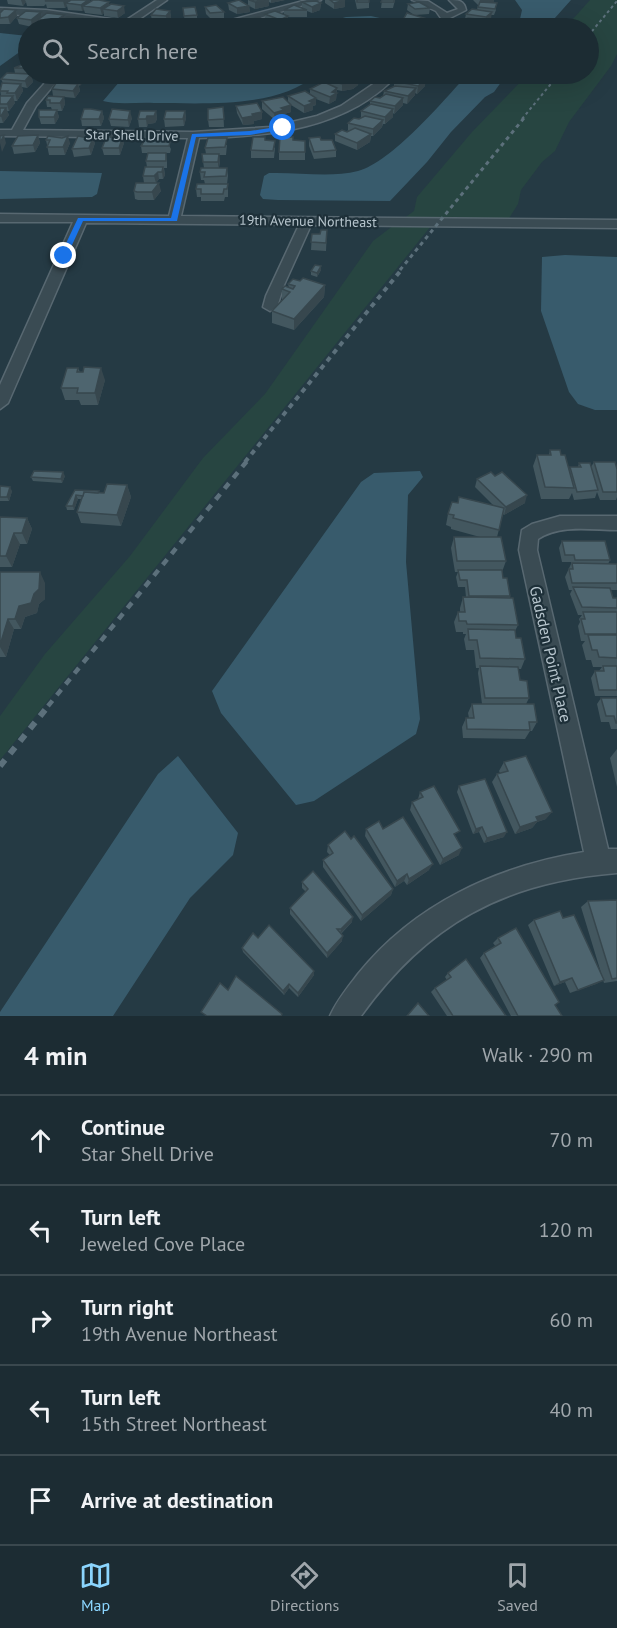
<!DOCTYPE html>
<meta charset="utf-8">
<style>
:root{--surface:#1c2c33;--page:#25343b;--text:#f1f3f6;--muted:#a0a7ac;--line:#3a484e;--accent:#8bd5fe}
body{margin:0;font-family:"PT Sans",sans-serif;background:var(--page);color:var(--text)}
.stop{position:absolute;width:18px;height:18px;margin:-14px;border:4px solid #1a73e8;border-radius:50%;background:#fff}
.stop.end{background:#1a73e8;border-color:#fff;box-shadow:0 2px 6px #0008}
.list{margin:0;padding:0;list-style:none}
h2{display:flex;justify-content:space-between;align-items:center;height:78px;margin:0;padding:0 24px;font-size:26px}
h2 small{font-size:20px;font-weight:400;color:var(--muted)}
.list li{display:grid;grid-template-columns:39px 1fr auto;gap:18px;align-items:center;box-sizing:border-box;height:90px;padding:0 24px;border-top:2px solid var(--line)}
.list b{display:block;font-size:22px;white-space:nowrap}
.list p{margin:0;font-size:20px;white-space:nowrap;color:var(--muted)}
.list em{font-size:20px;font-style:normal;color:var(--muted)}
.icon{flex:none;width:33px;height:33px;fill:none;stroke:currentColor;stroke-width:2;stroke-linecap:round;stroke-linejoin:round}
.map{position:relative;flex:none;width:617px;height:1016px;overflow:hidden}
.search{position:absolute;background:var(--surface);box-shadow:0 6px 24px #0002;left:18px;right:18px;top:18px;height:66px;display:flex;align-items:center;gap:15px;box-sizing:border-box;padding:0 21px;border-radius:33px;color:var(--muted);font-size:22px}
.sheet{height:528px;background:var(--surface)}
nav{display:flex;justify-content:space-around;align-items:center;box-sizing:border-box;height:84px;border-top:2px solid var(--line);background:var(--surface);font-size:16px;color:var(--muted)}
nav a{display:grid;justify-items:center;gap:3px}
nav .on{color:var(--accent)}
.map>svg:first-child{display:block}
.green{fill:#274541}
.water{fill:#385b6c}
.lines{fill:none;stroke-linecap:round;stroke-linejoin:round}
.minor-casing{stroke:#586871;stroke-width:3}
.minor{fill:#3a4b53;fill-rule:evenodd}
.rail-far4{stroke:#5c707b;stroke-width:2;stroke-dasharray:3 3;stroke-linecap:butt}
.rail-far3{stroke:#5c707b;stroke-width:3;stroke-dasharray:4 4;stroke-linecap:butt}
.rail-far2{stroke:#5c707b;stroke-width:4;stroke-dasharray:5 5;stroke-linecap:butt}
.rail-far1{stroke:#5c707b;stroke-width:4.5;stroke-dasharray:7 7;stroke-linecap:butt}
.rail{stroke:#5c707b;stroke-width:6;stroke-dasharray:8 8;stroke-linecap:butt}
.wall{fill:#43575f}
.shaded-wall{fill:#37474e}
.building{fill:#4e656f;stroke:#37474e;stroke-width:1.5}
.route{fill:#1a73e8}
.labels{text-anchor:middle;stroke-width:4.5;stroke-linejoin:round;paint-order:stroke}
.far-street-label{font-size:14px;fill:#b7c5cd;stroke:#1e3039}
.street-label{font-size:16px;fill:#b7c5cd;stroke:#1e3039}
</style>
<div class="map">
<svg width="617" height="1016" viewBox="0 0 617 1016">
<rect width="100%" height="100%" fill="#253a44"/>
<g class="green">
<path d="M 590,0 L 617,0 L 617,54 L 611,66 L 569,122 L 555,151 L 542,162 L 521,190 L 518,204 L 508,220 L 403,219 L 414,211 L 417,197 L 472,132 L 528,74 L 588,74 L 588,28 L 565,28 Z"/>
<path d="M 394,225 L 431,226 L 0,760 L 0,716 L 45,654 L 130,556 L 203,458 L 265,394 L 373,241 Z"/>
</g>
<g class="water">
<path d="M 515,0 L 571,0 L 546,28 L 510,28 L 520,19 L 522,10 Z"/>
<path d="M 371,16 L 384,19 L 375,28 L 310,28 L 346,17 Z"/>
<path d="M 0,33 L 28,36 L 28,46 L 0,66 Z"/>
<path d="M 126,74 L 316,74 C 280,109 201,103 154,103 C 138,102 118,105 103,101 Z"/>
<path d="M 468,74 L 507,74 L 494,92 L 485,97 L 451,132 L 427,162 L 390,201 L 278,200 L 263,199 L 260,195 L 264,176 L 269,173 C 298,172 330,178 358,171 C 392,162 443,101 468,74 Z"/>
<path d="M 0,171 L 102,173 L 97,194 L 92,197 L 0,199 Z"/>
<path d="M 565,255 L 617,257 L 617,410 L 595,410 L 578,404 L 569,392 L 541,311 L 542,257 Z"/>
<path d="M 420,471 L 423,477 L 408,495 L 406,562 L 420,719 L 416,734 L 314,801 L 296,805 L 221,713 L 212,691 L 361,482 L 374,473 Z"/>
<path d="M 178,756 L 238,833 L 233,855 L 190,898 L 113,1016 L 0,1016 L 0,1012 L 158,774 Z"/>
</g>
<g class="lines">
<defs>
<g id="minor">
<path d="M 157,0 L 167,0 L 135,22 L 160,25 L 164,28 L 119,28 L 119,25 L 46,16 L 0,14 L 0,8 L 46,10 L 125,21 Z"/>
<path d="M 307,0 L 321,0 L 228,27 L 165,28 L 169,25 L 228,21 Z"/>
<path d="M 412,0 L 428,1 L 447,13 L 458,9 L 449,0 C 458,0 464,0 466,10 L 450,18 L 446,28 L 438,28 L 443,21 L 436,11 Z"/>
<path d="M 53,74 L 63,74 L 36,106 L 23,130 L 193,132 L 271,127 L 317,116 L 341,106 L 388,74 L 398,74 C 349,129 268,137 199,138 L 181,216 L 617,220 L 617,228 L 311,225 L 284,285 L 277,307 L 270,311 L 263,307 L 266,296 L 299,225 L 86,223 L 8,403 L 0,409 L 0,385 L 73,222 L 0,222 L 0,214 L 169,216 L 188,138 L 0,136 L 0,130 L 12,130 L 27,103 Z"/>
<path d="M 560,516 L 617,516 L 617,530 C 591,530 561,524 538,539 L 537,550 L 608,849 L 617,849 L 617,873 C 504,882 427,924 361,1016 L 330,1016 C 337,1000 348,987 358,974 C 414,904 497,866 584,852 L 519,550 L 522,530 L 532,524 Z"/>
</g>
</defs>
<use href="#minor" class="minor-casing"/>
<use href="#minor" class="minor"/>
<g class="rail-far4">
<path d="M 588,36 L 617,1"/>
<path d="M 522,119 L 559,74"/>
</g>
<path class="rail-far3" d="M 400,270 L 524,118"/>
<path class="rail-far2" d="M 245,462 L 402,269"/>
<path class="rail-far1" d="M 48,706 L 247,461"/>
<path class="rail" d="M 0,766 L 49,705"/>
</g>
<g class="wall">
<path d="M 7,0 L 90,0 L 90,2 L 109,5 L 125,13 L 118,18 L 104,16 L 104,13 L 102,15 L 85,13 L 84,10 L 82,11 L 68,10 L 67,6 L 65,8 L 47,8 L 46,4 L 44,6 L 27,6 L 26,2 L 23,6 L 8,4 Z"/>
<path d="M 248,0 L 285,0 L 271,3 L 269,2 L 269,6 L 255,9 L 249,6 L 250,12 L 237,14 L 229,10 L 228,3 L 248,5 Z"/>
<path d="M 325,0 L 345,0 L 345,7 L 334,9 L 325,3 Z"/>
<path d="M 355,0 L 369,0 L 369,8 L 357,9 Z"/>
<path d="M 382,0 L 395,0 L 393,8 L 381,8 Z"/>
<path d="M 473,0 L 494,0 L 493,3 L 496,10 L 494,15 L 491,15 L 491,19 L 486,23 L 485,26 L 484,28 L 452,28 L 459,24 L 459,22 L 465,19 L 466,14 L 477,10 L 478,5 Z"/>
<path d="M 302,2 L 321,3 L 320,10 L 312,13 L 307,11 L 307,17 L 288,17 L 288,23 L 280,27 L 266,21 L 265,14 L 284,15 L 284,10 L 302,8 Z"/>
<path d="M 408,4 L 430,8 L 429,14 L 415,15 L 427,19 L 426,25 L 425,28 L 392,28 L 392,27 L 403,22 L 403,20 L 414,15 L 407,10 Z"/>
<path d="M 205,7 L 224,12 L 224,18 L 211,19 L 206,14 Z"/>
<path d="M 183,8 L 197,15 L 197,22 L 185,23 Z"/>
<path d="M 16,10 L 17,16 L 10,24 L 0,24 L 0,13 Z"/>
<path d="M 170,11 L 171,17 L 167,23 L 152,22 L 151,15 Z"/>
<path d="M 41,12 L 42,17 L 64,15 L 65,19 L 82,18 L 83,23 L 100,28 L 82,28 L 81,27 L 79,28 L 45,28 L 45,27 L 40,25 L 39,21 L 32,27 L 19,24 L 17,18 Z"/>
<path d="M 245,20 L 269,24 L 270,28 L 248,28 L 245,27 Z"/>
<path d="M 28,63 L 28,74 L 39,74 L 36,75 L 31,75 L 33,82 L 27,88 L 22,87 L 23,91 L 17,101 L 14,101 L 15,103 L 9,111 L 7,111 L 9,115 L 3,123 L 0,123 L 0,96 L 1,96 L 0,89 L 3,83 L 1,79 L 15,73 L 14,68 Z"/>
<path d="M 336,74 L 364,74 L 369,75 L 363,82 L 359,81 L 358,85 L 353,89 L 342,91 L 337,90 L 336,100 L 329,104 L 316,99 L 316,105 L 313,106 L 313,110 L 304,113 L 291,105 L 291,112 L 284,114 L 284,118 L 275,120 L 262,109 L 262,101 L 288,102 L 288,96 L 310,94 L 310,89 L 326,84 L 327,80 Z"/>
<path d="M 405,74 L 438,74 L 435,74 L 435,77 L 427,84 L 425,84 L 425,86 L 417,94 L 415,93 L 415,95 L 407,104 L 403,103 L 403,105 L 394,114 L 393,113 L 393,117 L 385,124 L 383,124 L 382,127 L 373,136 L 371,136 L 370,142 L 357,150 L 335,141 L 335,134 L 350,130 L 348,130 L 348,123 L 361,118 L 361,111 L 370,105 L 370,101 L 383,96 L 384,91 L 394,87 L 394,81 L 404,77 Z"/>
<path d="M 62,78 L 86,79 L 79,86 L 80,91 L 75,98 L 64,97 L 65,104 L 62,111 L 57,111 L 59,117 L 55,124 L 41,124 L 39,117 L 52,110 L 51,107 L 47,107 L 46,100 L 53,96 L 52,89 L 63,83 Z"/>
<path d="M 236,106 L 262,112 L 262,119 L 254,121 L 254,124 L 243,125 L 237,113 Z"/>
<path d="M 223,107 L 224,127 L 209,127 L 208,120 Z"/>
<path d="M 102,111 L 104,118 L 101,126 L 82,126 L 81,119 Z"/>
<path d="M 156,111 L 157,119 L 155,123 L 148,124 L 147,127 L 139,127 L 138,119 Z"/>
<path d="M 185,111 L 186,118 L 184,126 L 165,127 L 164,119 Z"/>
<path d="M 132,118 L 129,127 L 111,126 L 109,119 Z"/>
<path d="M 38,135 L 40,143 L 35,152 L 14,154 L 12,146 Z"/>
<path d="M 48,136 L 70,143 L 65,155 L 49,155 L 46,140 Z"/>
<path d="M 88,138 L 95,143 L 91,155 L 74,157 L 72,149 Z"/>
<path d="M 309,138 L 321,140 L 336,150 L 336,157 L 314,159 L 309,146 Z"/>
<path d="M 265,140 L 275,148 L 274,158 L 251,158 L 251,150 Z"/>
<path d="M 305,141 L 305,160 L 279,160 L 279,152 Z"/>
<path d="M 167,142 L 171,149 L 170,153 L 166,153 L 167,160 L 167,168 L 164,168 L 165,175 L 163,179 L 159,179 L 156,183 L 161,191 L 154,200 L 138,200 L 135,199 L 134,191 L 144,183 L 143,176 L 147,167 L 146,161 L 148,153 L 142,153 L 141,146 Z"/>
<path d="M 124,143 L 120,155 L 104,155 L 102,148 Z"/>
<path d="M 227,145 L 226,155 L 219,155 L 220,161 L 219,168 L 227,168 L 228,176 L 227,184 L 205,184 L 204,180 L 201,180 L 200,172 L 204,168 L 202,154 L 206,154 L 205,148 Z"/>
<path d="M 228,184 L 228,197 L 225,197 L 224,201 L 201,201 L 201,197 L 197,197 L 196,189 Z"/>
<path d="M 327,230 L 326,251 L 311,250 L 312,234 L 320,234 Z"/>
<path d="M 321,266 L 321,270 L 317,277 L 311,275 L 311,271 Z"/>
<path d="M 300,281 L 325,285 L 324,297 L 294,330 L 272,323 L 272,311 L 282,300 L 282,289 L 289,288 L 288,284 Z"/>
<path d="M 78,368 L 80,372 L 105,380 L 98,405 L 81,405 L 79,400 L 65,400 L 61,388 Z"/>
<path d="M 550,450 L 561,455 L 569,470 L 570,467 L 578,467 L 579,463 L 591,467 L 594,462 L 617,469 L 617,497 L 616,500 L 600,500 L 597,492 L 595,498 L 574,500 L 572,493 L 569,499 L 541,499 L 533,466 L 537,455 L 549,455 Z"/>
<path d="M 65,476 L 62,483 L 33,481 L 31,477 Z"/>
<path d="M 477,479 L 525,503 L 504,515 L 503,514 L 497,537 L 506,561 L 502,572 L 503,578 L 510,596 L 510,598 L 518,625 L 515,631 L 516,638 L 525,659 L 521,669 L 518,669 L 520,680 L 529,698 L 526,704 L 537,722 L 532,731 L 530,731 L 525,739 L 463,738 L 462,727 L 466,718 L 469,718 L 468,713 L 472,704 L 482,704 L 478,673 L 479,668 L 476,668 L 474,650 L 466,650 L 464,639 L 466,634 L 463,634 L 463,632 L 456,632 L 454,622 L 458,612 L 460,612 L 460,608 L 463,597 L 466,597 L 465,587 L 458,587 L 456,577 L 458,572 L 455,572 L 451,548 L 454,537 L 480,537 L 451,529 L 451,527 L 446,525 L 448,514 L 458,503 L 494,506 L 475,487 Z"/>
<path d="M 127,485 L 131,497 L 121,526 L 81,523 L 77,512 L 81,499 L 78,499 L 74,510 L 67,510 L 66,506 L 75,490 L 99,491 L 99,493 L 104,493 Z"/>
<path d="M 0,486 L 12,491 L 9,501 L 0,501 Z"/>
<path d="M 0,517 L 27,518 L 32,529 L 27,544 L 20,544 L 12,567 L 0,567 Z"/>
<path d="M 562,541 L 610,560 L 608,564 L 617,564 L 617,590 L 611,590 L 613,598 L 617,598 L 617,696 L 595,696 L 591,678 L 595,671 L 599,671 L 602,667 L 593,667 L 591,660 L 586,660 L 582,645 L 585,641 L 581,641 L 578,626 L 580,622 L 579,619 L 582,615 L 578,615 L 570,594 L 572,590 L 569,590 L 565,577 L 571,564 L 571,562 L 562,562 L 559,548 Z"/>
<path d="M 0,572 L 45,583 L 45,599 L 39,604 L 37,613 L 25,617 L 21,629 L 14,629 L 6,657 L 0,657 Z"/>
<path d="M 601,698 L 617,698 L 617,729 L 611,729 L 609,722 L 601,722 L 597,704 Z"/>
<path d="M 617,749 L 617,787 L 610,758 Z"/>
<path d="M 504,762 L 546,819 L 537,822 L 532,828 L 515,834 L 492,782 L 497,774 L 500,773 L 499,771 Z"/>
<path d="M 459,786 L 504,837 L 484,843 L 479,832 L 473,834 L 457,792 Z"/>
<path d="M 420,792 L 457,838 L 459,855 L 440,865 L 410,810 L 412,802 L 418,799 Z"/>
<path d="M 366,829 L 383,829 L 429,870 L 407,885 L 404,881 L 395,887 L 365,836 Z"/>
<path d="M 351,839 L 393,889 L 391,895 L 361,921 L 323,867 L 323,860 L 330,855 L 327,852 L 328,845 Z"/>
<path d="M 302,882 L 352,922 L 341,934 L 342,941 L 327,958 L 290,914 L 290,908 L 306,892 L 302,888 Z"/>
<path d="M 617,900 L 617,981 L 604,983 L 603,980 L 596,984 L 570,993 L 565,982 L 554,986 L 528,925 L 534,920 L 563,918 L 602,976 L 581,907 L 588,901 Z"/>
<path d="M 258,938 L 314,975 L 298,997 L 289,988 L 284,995 L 243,952 L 242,948 Z"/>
<path d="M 498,938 L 555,1005 L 562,1016 L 511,1016 L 480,958 L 484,953 L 496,947 L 493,943 Z"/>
<path d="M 448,973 L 506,1016 L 447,1016 L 431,992 L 435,988 L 447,980 L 445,977 Z"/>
</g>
<g class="shaded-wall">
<path d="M 21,0 L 25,0 L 26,2 L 23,6 Z"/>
<path d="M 64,0 L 71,0 L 66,3 L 67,6 L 65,8 L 63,1 Z"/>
<path d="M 88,0 L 90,0 L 91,5 L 83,6 L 84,10 L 82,11 L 81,5 Z"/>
<path d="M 265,0 L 269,0 L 269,6 L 255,9 L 255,2 Z"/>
<path d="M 271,0 L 285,0 L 271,3 Z"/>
<path d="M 345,0 L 345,7 L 334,9 L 334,3 Z"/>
<path d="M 480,0 L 494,0 L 493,4 L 479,6 Z"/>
<path d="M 109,2 L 110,9 L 103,9 L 104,13 L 102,15 L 100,8 Z"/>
<path d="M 321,3 L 320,10 L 312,13 L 312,7 Z"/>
<path d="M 124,6 L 125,13 L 118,18 L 117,11 Z"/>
<path d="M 249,6 L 250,12 L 237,14 L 237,8 Z"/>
<path d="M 16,10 L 17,16 L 10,24 L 8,17 Z"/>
<path d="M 170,11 L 171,17 L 167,23 L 166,16 Z"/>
<path d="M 41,12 L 42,19 L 39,19 L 39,21 L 32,27 L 31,20 Z"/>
<path d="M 492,12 L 491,19 L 486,23 L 485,26 L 484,28 L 481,28 L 481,26 L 486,21 L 486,17 Z"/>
<path d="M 64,15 L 66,22 L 56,25 L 57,28 L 53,28 L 52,23 Z"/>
<path d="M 288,16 L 288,23 L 280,27 L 280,20 Z"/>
<path d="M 82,18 L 84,25 L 81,24 L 81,27 L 79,28 L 72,28 L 71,26 Z"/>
<path d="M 98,22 L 100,28 L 90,28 L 90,27 Z"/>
<path d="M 269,24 L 270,28 L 255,28 L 255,27 Z"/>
<path d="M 31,74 L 33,82 L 27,88 L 25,81 Z"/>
<path d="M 83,74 L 85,74 L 86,79 L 80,86 L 78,79 Z"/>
<path d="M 364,74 L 369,74 L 369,75 L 363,82 L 363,75 Z"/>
<path d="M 431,74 L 435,74 L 435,77 L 427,84 L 428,77 Z"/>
<path d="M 359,78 L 358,85 L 353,89 L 342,91 L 342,84 Z"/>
<path d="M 426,79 L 425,86 L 417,94 L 418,86 Z"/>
<path d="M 21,84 L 23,91 L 17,101 L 15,93 Z"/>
<path d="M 78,84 L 80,91 L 75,98 L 73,91 Z"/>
<path d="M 337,88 L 336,100 L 329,104 L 330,97 L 332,92 Z"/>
<path d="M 416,88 L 415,95 L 407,104 L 408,96 Z"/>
<path d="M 13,96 L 15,103 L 9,111 L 7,104 Z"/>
<path d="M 64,97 L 65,104 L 62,111 L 60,103 Z"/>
<path d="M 316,98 L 316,105 L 313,106 L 313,110 L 304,113 L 304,106 L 309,101 Z"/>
<path d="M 403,98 L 403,105 L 394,114 L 395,106 Z"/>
<path d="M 291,105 L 291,112 L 284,114 L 284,118 L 275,120 L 274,113 L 281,108 Z"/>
<path d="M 6,108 L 9,115 L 3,123 L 1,116 Z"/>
<path d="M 393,109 L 393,117 L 385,124 L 385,117 Z"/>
<path d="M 57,110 L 59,117 L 55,124 L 54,117 Z"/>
<path d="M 102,111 L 104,118 L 101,126 L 99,119 Z"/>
<path d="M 130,111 L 132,118 L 129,127 L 128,120 Z"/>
<path d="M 156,111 L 157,119 L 155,123 L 148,124 L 147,127 L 146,119 L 147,116 Z"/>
<path d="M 185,111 L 186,118 L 184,126 L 183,119 Z"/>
<path d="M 262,112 L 262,119 L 254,121 L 254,124 L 243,125 L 242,118 L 252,114 Z"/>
<path d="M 383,120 L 382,127 L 373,136 L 373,129 Z"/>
<path d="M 371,134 L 370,142 L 357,150 L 357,143 Z"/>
<path d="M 4,135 L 6,143 L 2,152 L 0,143 Z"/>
<path d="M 38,135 L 40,143 L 35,152 L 33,145 Z"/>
<path d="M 68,136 L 70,143 L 65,155 L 63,147 Z"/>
<path d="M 94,136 L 95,143 L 91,155 L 89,148 Z"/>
<path d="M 123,136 L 124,143 L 120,155 L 119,148 Z"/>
<path d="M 219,154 L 220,161 L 218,169 L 218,162 Z"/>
<path d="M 163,167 L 165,175 L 163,179 L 162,172 Z"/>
<path d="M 158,172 L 159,179 L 156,183 L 154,176 Z"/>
<path d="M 159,183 L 161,191 L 154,200 L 152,192 Z"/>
<path d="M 321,266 L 321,270 L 317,277 L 317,273 Z"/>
<path d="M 325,285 L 324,297 L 294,330 L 294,319 Z"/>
<path d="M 101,368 L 105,380 L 98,405 L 95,393 Z"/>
<path d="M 63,472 L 65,476 L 62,483 L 61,479 Z"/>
<path d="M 127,485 L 131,497 L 121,526 L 117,515 Z"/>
<path d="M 10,487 L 12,491 L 9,501 L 7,497 Z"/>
<path d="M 76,495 L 78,499 L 74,510 L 73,506 Z"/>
<path d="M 527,495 L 525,503 L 504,515 L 506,507 Z"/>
<path d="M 27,518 L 32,529 L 27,544 L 22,533 Z"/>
<path d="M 14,533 L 20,544 L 12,567 L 6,556 Z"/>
<path d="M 40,572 L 45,583 L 45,599 L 39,604 L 37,613 L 25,617 L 21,629 L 15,619 L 19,606 L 34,594 Z"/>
<path d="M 8,619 L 14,629 L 6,657 L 0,647 L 0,645 Z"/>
<path d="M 552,812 L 546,819 L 537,822 L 532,828 L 515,834 L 520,827 L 536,817 Z"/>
<path d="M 482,827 L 479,832 L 473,834 L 476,829 Z"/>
<path d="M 507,832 L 504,837 L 484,843 L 487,838 Z"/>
<path d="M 462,848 L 459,855 L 440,865 L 443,859 Z"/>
<path d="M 433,864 L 429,870 L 407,885 L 409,879 Z"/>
<path d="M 407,874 L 404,881 L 395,887 L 397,881 Z"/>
<path d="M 393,889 L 391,895 L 361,921 L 362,915 Z"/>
<path d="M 353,917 L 352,922 L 340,934 L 341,929 Z"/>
<path d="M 343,936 L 342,941 L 327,958 L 327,953 Z"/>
<path d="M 314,971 L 314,975 L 298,997 L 298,993 Z"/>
<path d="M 572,978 L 565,982 L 554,986 L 560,982 Z"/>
<path d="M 604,980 L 596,984 L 570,993 L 578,990 Z"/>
<path d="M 289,984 L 289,988 L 284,995 L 283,991 Z"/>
</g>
<g class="building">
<path d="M 47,0 L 64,0 L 63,1 L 45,1 Z"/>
<path d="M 71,0 L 88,0 L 81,5 L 66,3 Z"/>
<path d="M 93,0 L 99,0 L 109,2 L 100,8 L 83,6 Z"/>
<path d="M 239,0 L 249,6 L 237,8 L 228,3 Z"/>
<path d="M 249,0 L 265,0 L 255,2 Z"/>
<path d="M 330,0 L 345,0 L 334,3 Z"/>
<rect x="357" y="0" width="12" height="2"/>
<path d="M 382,0 L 394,0 L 394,2 L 381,2 Z"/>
<path d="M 316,1 L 321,3 L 312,7 L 302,2 Z"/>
<path d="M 419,2 L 430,8 L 415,9 L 408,4 Z"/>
<path d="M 480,2 L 497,3 L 495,9 L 478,7 Z"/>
<path d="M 111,4 L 124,6 L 117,11 L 103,9 Z"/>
<path d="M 216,5 L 224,12 L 210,13 L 205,7 Z"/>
<path d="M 294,5 L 307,10 L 284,10 Z"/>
<path d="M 195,7 L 197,15 L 184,16 L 183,8 Z"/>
<path d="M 4,9 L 16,10 L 8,17 L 0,18 L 0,13 Z"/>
<path d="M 156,9 L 170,11 L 166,16 L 151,15 Z"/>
<path d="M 472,9 L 492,12 L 486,17 L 466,14 Z"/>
<path d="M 26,11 L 41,12 L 31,20 L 17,18 Z"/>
<path d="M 275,11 L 288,16 L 280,20 L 265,14 Z"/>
<path d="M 47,13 L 64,15 L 52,23 L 44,22 L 46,21 L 39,19 Z"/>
<path d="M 407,13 L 427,19 L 425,22 L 403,20 Z"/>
<path d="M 67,17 L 82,18 L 71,26 L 56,25 Z"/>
<path d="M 259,17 L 269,24 L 255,27 L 245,20 Z"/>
<path d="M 468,18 L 486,20 L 481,26 L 459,22 Z"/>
<path d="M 89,19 L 93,22 L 97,19 L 98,22 L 90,27 L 81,24 Z"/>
<path d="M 400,21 L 415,24 L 417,28 L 398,28 L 392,27 Z"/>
<path d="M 237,23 L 243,28 L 228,28 L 223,24 Z"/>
<path d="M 459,24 L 479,28 L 452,28 Z"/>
<path d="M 209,25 L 215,26 L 216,28 L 200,28 L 199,26 Z"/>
<path d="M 131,26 L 147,27 L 146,28 L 129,28 Z"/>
<rect x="177" y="27" width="13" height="1"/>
<path d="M 27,63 L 28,63 L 28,68 L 14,68 Z"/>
<path d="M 7,73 L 31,74 L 25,81 L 1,79 Z"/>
<path d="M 66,74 L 83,74 L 78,79 L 62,78 Z"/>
<path d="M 336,74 L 340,74 L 359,78 L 354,82 L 342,84 L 327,80 Z"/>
<path d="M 413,74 L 431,74 L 428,77 Z"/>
<path d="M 409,75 L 426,79 L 418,86 L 394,81 Z"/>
<path d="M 324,82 L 337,88 L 332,92 L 337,93 L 330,97 L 310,89 Z"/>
<path d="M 2,83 L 21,84 L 15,93 L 7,93 L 8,91 L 0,91 Z"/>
<path d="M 56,83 L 78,84 L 73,91 L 52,89 Z"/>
<path d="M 395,86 L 416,88 L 408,96 L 384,91 Z"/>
<path d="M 305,91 L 316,98 L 309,101 L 313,103 L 304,106 L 288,96 Z"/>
<path d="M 386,94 L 403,98 L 395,106 L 370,101 L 375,97 L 380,98 Z"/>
<path d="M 0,96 L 13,96 L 7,104 L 0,104 Z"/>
<path d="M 48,96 L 64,97 L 60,103 L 50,103 L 50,100 L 46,100 Z"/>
<path d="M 283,97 L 291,105 L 281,108 L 284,110 L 274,113 L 262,101 Z"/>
<path d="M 257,103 L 262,112 L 252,114 L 253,116 L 242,118 L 236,106 Z"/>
<path d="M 371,104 L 393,109 L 385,117 L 361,111 Z"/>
<path d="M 223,107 L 224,119 L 208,120 L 208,109 Z"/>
<path d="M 0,108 L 6,108 L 1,116 L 0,116 Z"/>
<path d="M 84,109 L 91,109 L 102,111 L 99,119 L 81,119 Z"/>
<path d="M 112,109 L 130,111 L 128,120 L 109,119 Z"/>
<path d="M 39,110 L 57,110 L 54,117 L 39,117 Z"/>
<path d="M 140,111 L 156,111 L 154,116 L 147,116 L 146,119 L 138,119 Z"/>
<path d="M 166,111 L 185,111 L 183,119 L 164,119 Z"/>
<path d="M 365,116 L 383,120 L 373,129 L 348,123 L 354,118 L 359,119 Z"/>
<path d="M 355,128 L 371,134 L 357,143 L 335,134 L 342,130 L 347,132 Z"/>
<path d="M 4,135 L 0,143 L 0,136 Z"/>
<path d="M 38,135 L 33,145 L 12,146 L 18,136 Z"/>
<path d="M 48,136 L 62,138 L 68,136 L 63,147 L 47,147 L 50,140 L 46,140 Z"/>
<path d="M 78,136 L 88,138 L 94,136 L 89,148 L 72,149 Z"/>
<path d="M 107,136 L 113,138 L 123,136 L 119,148 L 102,148 Z"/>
<path d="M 253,137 L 265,137 L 265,140 L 275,141 L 273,151 L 251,150 Z"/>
<path d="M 280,137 L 293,137 L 293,140 L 305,141 L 305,152 L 279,152 Z"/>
<path d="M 320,137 L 321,140 L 332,140 L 336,150 L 314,152 L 309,138 Z"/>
<path d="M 146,138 L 166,138 L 165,142 L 170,142 L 169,146 L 141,146 Z"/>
<path d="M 208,138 L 227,138 L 225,147 L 205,148 Z"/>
<path d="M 148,153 L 166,153 L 166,161 L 146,161 Z"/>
<path d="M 202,154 L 219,154 L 218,162 L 203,162 Z"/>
<path d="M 145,167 L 163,167 L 162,172 L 158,172 L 154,176 L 143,176 Z"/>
<path d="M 201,168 L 227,168 L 226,176 L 204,177 L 205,172 L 200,172 Z"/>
<path d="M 136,183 L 159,183 L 152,192 L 137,192 L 134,191 Z"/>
<path d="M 197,184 L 228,184 L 227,189 L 224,189 L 223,194 L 201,194 L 201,189 L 196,189 Z"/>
<path d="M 321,230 L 327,230 L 326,243 L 311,242 L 312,234 L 320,234 Z"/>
<path d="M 315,265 L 321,266 L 317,273 L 311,271 Z"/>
<path d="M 303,278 L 325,285 L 294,319 L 272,311 L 290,292 L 282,289 L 285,286 L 293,289 L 295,286 L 288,284 L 293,279 L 300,281 Z"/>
<path d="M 84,367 L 101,368 L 95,393 L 77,393 L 78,388 L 61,388 L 67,368 L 78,368 L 77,372 L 83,372 Z"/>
<path d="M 550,450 L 560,450 L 561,455 L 565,455 L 574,488 L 545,487 L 537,455 L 551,455 Z"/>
<path d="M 594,462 L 615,462 L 617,469 L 617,492 L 603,492 Z"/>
<path d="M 579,463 L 590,463 L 598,490 L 577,492 L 570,467 L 581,467 Z"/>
<path d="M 34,471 L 63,472 L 61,479 L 31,477 Z"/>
<path d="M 491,472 L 495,476 L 502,472 L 527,495 L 506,507 L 477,479 Z"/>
<path d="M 107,484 L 127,485 L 117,515 L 77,512 L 84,492 L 104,493 Z"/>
<path d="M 0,486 L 10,487 L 7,497 L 0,497 Z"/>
<path d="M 75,490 L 99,491 L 98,493 L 84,492 L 83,496 L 76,495 L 73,506 L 66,506 Z"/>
<path d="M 459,497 L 504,508 L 499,530 L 453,518 L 454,515 L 448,514 L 452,502 L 458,503 Z"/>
<path d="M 0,517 L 27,518 L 22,533 L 14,533 L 6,556 L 0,556 Z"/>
<path d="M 454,537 L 501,537 L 506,561 L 457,561 Z"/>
<path d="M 562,541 L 605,541 L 610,560 L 575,560 L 574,555 L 565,555 Z"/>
<path d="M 572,563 L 617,564 L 617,583 L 572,583 L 569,569 L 573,569 Z"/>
<path d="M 458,570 L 502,570 L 503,578 L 507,578 L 510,596 L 469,596 L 467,580 L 460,580 Z"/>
<path d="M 0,572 L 40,572 L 39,589 L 34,594 L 31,603 L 19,606 L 15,619 L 8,619 L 0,645 Z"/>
<path d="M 573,587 L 610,588 L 613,598 L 617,598 L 617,608 L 582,607 Z"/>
<path d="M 463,597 L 513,598 L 518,625 L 467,624 L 466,621 L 459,621 L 458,612 L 465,612 Z"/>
<path d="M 583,612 L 617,612 L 617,634 L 585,634 L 581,619 L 585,619 Z"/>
<path d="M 468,629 L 515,630 L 516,638 L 521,638 L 525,659 L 480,658 L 477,640 L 469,640 Z"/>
<path d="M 588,635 L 617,635 L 617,658 L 599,657 L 597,650 L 592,650 Z"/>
<path d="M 480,666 L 518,667 L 520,680 L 527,681 L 529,698 L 485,698 Z"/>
<path d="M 603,666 L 617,666 L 617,690 L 599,690 L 595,671 L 604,671 Z"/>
<path d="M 601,698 L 617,698 L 617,723 L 616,723 L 614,716 L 606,716 Z"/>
<path d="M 472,704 L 534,704 L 537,722 L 529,722 L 530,730 L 467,729 L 466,718 L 474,718 Z"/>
<path d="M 526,756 L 552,812 L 536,817 L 538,821 L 520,827 L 497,774 L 508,771 L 504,762 Z"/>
<path d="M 485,779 L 507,832 L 487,838 L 482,827 L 476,829 L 459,786 Z"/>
<path d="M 434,786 L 460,831 L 454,834 L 462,848 L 443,859 L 412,802 L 423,797 L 420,792 Z"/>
<path d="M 403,817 L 433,864 L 409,879 L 407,874 L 397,881 L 366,829 L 379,821 L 383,829 Z"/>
<path d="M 345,831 L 351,839 L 354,836 L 393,889 L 362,915 L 323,860 L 333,853 L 328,845 Z"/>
<path d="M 313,871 L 353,917 L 341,929 L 337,929 L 343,936 L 327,953 L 290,908 L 308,889 L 302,882 Z"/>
<path d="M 617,900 L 617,978 L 612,979 L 588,901 Z"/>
<path d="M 560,911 L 563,918 L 574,915 L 604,980 L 578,990 L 572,978 L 560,982 L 534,920 Z"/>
<path d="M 269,925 L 314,971 L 298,993 L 289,984 L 283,991 L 242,948 L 253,933 L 258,938 Z"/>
<path d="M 516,928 L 559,1002 L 555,1005 L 562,1016 L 518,1016 L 484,953 L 501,943 L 498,938 Z"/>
<path d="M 466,959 L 506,1016 L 453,1016 L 435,988 L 451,977 L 448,973 Z"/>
<path d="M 236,976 L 282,1014 L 281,1016 L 207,1016 L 201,1012 L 220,983 L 228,990 Z"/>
<path d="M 418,1003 L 429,1016 L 407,1016 Z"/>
</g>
<path class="route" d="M 283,126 L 285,129 L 250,135 L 196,137 L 177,221 L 83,221 L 67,256 L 64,258 L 60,256 L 78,218 L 171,218 L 192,134 L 250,131 Z"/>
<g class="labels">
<g class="far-street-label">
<text transform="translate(132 135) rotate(1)" y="5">Star Shell Drive</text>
<text transform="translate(308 221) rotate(1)" y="5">19th Avenue Northeast</text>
</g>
<g class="street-label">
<text transform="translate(551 654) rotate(77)" y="6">Gadsden Point Place</text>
</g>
</g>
</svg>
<div class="stop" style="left:283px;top:128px"></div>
<div class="stop end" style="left:64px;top:256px"></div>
<div class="search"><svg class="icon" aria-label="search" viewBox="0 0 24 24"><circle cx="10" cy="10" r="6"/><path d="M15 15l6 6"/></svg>Search here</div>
</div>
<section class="sheet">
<h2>4 min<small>Walk · 290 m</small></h2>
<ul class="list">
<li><svg class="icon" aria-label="ahead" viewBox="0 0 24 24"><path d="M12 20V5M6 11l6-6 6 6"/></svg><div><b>Continue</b><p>Star Shell Drive</p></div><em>70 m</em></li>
<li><svg class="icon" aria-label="left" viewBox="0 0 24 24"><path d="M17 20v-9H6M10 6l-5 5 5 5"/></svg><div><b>Turn left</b><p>Jeweled Cove Place</p></div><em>120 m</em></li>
<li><svg class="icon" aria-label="right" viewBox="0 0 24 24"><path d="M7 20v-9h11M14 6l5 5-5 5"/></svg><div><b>Turn right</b><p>19th Avenue Northeast</p></div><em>60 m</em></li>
<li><svg class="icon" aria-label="left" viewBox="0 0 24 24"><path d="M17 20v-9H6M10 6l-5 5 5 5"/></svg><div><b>Turn left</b><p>15th Street Northeast</p></div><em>40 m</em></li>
<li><svg class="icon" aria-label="arrive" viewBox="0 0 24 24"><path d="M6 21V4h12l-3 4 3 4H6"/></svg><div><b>Arrive at destination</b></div></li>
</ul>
</section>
<nav>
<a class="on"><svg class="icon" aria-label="map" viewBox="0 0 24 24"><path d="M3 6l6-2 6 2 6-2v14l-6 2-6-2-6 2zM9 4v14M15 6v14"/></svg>Map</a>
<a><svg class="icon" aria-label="directions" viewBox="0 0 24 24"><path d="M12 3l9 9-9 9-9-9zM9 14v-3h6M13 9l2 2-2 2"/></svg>Directions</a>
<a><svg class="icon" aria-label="saved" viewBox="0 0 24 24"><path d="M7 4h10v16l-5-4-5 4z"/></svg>Saved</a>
</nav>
